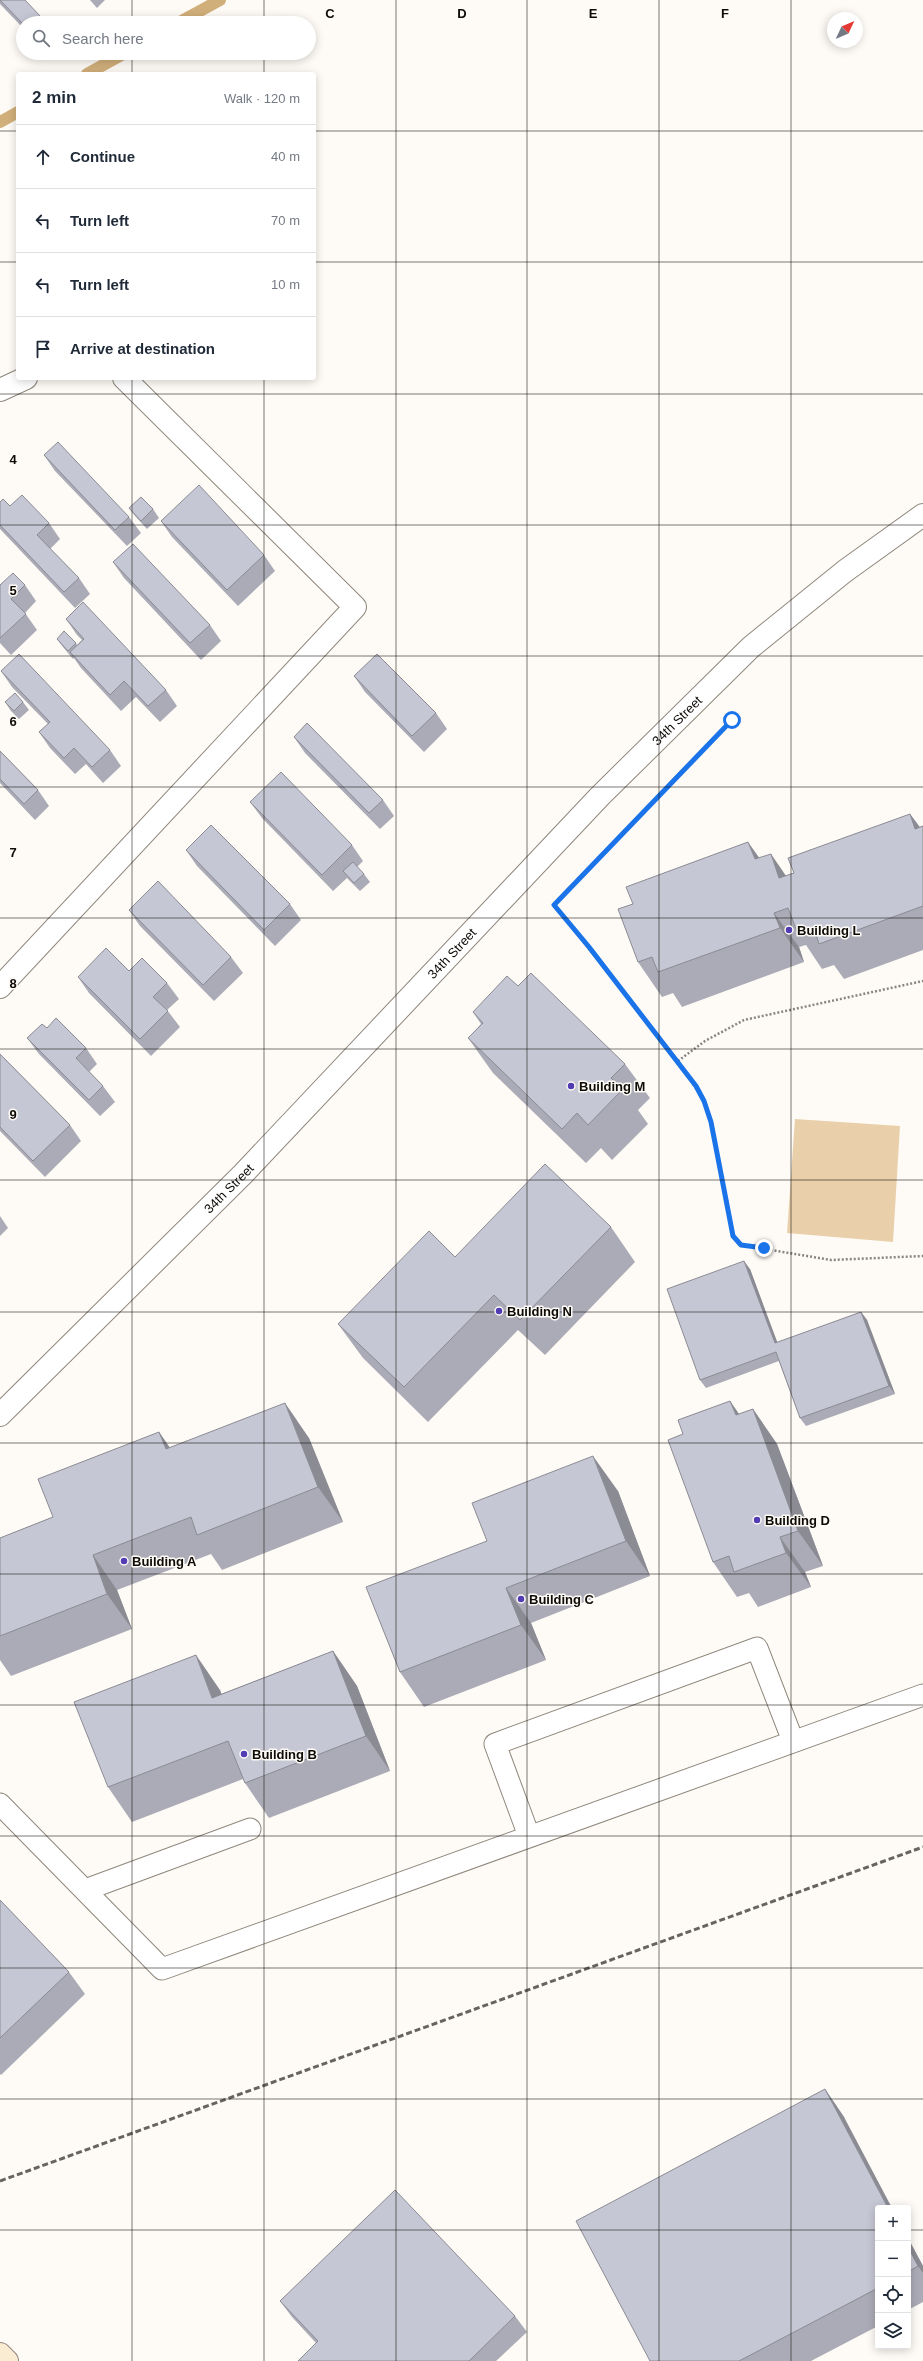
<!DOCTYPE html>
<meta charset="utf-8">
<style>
:root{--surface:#fff;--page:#f2f2f3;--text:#1f2937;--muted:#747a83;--line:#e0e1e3}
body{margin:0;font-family:Helvetica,sans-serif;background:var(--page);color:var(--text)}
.controls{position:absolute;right:12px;bottom:12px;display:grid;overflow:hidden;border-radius:4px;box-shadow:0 2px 10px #0003}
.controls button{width:36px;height:36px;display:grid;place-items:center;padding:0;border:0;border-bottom:1px solid var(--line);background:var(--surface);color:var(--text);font:20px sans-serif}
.compass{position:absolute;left:827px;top:12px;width:36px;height:36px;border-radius:50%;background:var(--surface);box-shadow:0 2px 10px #0003;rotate:46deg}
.stop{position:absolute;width:12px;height:12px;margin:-9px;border:3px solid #1a73e8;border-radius:50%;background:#fff}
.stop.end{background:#1a73e8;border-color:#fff;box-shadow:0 1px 4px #0008}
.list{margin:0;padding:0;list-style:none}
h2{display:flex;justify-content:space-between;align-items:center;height:52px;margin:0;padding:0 16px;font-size:17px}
h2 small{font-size:13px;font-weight:400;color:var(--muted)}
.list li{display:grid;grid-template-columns:26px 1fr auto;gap:12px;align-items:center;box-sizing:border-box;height:64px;padding:0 16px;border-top:1px solid var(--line)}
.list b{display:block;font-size:15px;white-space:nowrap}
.list em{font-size:13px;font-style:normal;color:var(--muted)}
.icon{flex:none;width:22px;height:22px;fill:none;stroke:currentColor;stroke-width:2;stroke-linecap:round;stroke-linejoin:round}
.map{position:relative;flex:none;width:923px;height:2361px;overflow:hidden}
.search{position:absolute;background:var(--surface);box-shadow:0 2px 10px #0003;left:16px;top:16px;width:300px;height:44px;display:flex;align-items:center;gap:10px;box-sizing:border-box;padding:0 14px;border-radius:22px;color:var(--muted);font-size:15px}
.panel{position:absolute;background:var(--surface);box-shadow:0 2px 10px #0003;left:16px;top:72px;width:300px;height:308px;border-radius:4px}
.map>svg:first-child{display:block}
.green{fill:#e9d0ab}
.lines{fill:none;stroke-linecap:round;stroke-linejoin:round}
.stream{stroke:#d1af7b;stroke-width:12}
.lane-casing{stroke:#8f877c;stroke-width:23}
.street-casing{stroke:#8f877c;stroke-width:24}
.secondary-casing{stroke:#8f877c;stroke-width:24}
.path{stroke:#888581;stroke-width:2.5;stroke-dasharray:2 2;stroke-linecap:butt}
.lane{stroke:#fff;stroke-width:21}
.street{stroke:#fff;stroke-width:22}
.secondary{stroke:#faebd3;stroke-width:22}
.rail{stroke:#676460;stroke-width:3;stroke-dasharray:6 3;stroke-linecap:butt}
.wall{fill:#aaabb6}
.shaded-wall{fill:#8b8b94}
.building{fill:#c6c7d4;stroke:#8b8b94}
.route{stroke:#1a73e8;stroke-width:5}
.grid{fill:none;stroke:#0e0b07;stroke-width:1;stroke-opacity:0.55}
.poi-dot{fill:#513cb4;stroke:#fefbf6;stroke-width:1.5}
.labels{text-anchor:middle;stroke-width:3;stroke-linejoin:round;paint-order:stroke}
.street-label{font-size:13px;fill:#0e0b07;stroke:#fefbf6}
.poi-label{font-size:13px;font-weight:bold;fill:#0e0b07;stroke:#fefbf6;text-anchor:start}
.grid-label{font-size:13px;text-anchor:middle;font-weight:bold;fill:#0e0b07;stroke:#fefbf6;stroke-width:3;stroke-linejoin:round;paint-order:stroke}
</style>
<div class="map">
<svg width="923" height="2361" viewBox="0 0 923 2361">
<rect width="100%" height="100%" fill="#fefbf6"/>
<path class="green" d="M 795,1119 L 900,1126 L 893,1242 L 787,1233 Z"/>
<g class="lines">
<g class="stream">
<path d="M 178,23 L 220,0"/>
<path d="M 87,74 L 125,53"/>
<path d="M 0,122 L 18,112"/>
</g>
<defs>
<g id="lane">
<path d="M 0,1804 L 162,1969 L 923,1695"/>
<path d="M 529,1836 L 495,1744 L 757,1648 L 793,1741"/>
<path d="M 85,1890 L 250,1829"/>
</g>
<g id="street">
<path d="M 0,390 L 26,378"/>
<path d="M 0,987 L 355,607 L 124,378"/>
<path id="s1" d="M 0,1415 L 243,1174 L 600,796 L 751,647 L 845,571 L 923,515"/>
</g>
<path id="secondary" d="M 0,2354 L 7,2361"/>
</defs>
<use href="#lane" class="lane-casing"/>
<use href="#street" class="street-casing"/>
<use href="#secondary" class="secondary-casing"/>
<g class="path">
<path d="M 732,720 L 554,905 L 678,1061 L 704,1101 L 711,1122 L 733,1236 L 741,1245 L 831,1260 L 923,1256"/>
<path d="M 678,1061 L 705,1041 L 744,1020 L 923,981"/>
</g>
<use href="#lane" class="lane"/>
<use href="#street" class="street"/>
<use href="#secondary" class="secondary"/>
<path class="rail" d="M 0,2181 L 923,1847"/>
</g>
<g class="wall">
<path d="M 0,0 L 41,17 L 45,23 L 23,23 L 23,28 L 0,4 Z"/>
<path d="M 90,0 L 105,0 L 97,8 Z"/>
<path d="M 44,455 L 129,517 L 141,533 L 127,546 L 55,471 Z"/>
<path d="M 0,502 L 10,506 L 49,523 L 60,539 L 50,549 L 79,578 L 90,594 L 75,608 L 0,529 Z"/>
<path d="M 129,508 L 153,509 L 159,518 L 147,529 L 135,516 Z"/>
<path d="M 161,521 L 264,555 L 275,571 L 238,606 L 172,537 Z"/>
<path d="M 113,562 L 210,625 L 221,641 L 201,660 L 124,578 Z"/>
<path d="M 0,585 L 25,585 L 36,601 L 25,613 L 37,630 L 11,655 L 0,643 Z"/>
<path d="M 66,619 L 166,690 L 177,706 L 160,722 L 136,697 L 121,711 L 81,668 L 74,658 L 73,659 L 63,647 L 57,639 L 76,643 L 77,645 L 82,640 L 77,635 Z"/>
<path d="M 1,671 L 110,750 L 121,766 L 103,783 L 86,764 L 75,774 L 50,748 L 39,732 L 48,724 L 12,687 Z"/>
<path d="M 354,676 L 436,713 L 447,729 L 424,752 L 365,692 Z"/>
<path d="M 5,702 L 23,702 L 29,710 L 19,719 L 11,711 Z"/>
<path d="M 294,737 L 383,800 L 394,816 L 380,829 L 305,753 Z"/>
<path d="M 0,751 L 38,790 L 49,806 L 35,820 L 0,783 Z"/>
<path d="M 250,802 L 352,845 L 363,861 L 357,867 L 364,874 L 370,882 L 360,891 L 347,878 L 333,891 L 262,818 Z"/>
<path d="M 910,814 L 920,827 L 923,826 L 923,950 L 844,979 L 834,965 L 822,969 L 806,945 L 799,947 L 804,962 L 682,1007 L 673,993 L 662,997 L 638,962 L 759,858 L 786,876 L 794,873 Z"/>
<path d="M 186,850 L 290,904 L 301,920 L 275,946 L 197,866 Z"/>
<path d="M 129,910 L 231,957 L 243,973 L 214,1001 L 140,926 Z"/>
<path d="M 129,971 L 167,983 L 179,999 L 167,1010 L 180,1027 L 151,1056 L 89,993 L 78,977 Z"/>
<path d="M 518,986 L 625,1064 L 650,1098 L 638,1110 L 648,1124 L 612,1160 L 601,1148 L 586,1163 L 493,1073 L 468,1038 L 481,1024 L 473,1012 Z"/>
<path d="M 47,1028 L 86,1048 L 97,1064 L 89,1072 L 103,1086 L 115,1102 L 100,1116 L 39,1054 L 27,1038 Z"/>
<path d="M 0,1054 L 70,1125 L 81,1141 L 45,1177 L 0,1131 Z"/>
<path d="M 0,1216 L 8,1228 L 0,1236 Z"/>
<path d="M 611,1227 L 635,1262 L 545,1355 L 518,1330 L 428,1422 L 363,1358 L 338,1324 L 455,1257 Z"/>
<path d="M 750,1269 L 777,1343 L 861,1312 L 867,1320 L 895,1394 L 806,1426 L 800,1418 L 779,1361 L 706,1388 L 700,1380 Z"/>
<path d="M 730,1401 L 739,1414 L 753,1409 L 777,1444 L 823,1566 L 805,1572 L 811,1587 L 758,1607 L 749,1593 L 737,1597 L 713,1562 L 683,1434 Z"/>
<path d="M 159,1432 L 170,1448 L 309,1438 L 343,1522 L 222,1570 L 211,1554 L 117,1590 L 132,1629 L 11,1676 L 0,1660 L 0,1538 L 53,1517 Z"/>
<path d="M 618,1491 L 650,1576 L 531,1623 L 546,1660 L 424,1707 L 400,1672 Z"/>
<path d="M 333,1651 L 357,1686 L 390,1771 L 269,1818 L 245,1783 L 243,1779 L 132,1822 L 108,1787 L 220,1690 L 221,1694 Z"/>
<path d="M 0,1900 L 69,1972 L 85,1994 L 1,2075 L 0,2074 Z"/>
<path d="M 825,2089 L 844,2117 L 878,2208 L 878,2326 L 811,2361 L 650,2361 Z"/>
<path d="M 908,2238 L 923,2266 L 923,2302 L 908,2310 Z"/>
<path d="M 280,2301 L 515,2316 L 527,2332 L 496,2361 L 298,2361 L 316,2343 L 292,2317 Z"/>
</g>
<g class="shaded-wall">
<path d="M 910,814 L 923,832 L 915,829 Z"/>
<path d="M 748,842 L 773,877 L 755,859 Z"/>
<path d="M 771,854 L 795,889 L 779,878 Z"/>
<path d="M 774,913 L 799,947 L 804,962 L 780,928 Z"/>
<path d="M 744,1261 L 750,1269 L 781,1352 L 775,1343 Z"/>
<path d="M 861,1312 L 867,1320 L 895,1394 L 889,1386 Z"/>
<path d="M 730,1401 L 754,1436 L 736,1415 Z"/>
<path d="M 285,1403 L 309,1438 L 343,1522 L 318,1487 Z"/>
<path d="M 753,1409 L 777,1444 L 823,1566 L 798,1531 Z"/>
<path d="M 159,1432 L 183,1467 L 166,1449 Z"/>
<path d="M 593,1456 L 618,1491 L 650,1576 L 626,1541 Z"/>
<path d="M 780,1537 L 805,1572 L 811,1587 L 786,1553 Z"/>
<path d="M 93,1555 L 117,1590 L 132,1629 L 107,1594 Z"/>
<path d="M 506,1588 L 531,1623 L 546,1660 L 521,1625 Z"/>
<path d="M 333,1651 L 357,1686 L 390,1771 L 366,1736 Z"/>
<path d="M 196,1655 L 220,1690 L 236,1733 L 212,1698 Z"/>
<path d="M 825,2089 L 844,2117 L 892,2208 L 888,2208 Z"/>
<path d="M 908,2238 L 923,2266 L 923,2273 L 918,2266 L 908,2247 Z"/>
</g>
<g class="building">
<path d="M 0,0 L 25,0 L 41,17 L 34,23 L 23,23 L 23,24 Z"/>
<path d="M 58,442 L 129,517 L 115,530 L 44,455 Z"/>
<path d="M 199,485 L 264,555 L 227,590 L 161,521 Z"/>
<path d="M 22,495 L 49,523 L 37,535 L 79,578 L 64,592 L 0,525 L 0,502 L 3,499 L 10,506 Z"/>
<path d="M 141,497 L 153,509 L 141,521 L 129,508 Z"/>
<path d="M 133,544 L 210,625 L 190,643 L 113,562 Z"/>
<path d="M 13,573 L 25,585 L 11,599 L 26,614 L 0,638 L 0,585 Z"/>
<path d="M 83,602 L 166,690 L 148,706 L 124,681 L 110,695 L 70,652 L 84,639 L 66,619 Z"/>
<path d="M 64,631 L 76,643 L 68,651 L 57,639 Z"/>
<path d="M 19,654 L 110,750 L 92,767 L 74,748 L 64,758 L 39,732 L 50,722 L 1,671 Z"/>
<path d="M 377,654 L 436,713 L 412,736 L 354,676 Z"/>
<path d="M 15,693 L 23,702 L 14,711 L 5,702 Z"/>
<path d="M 307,723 L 383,800 L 369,813 L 294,737 Z"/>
<path d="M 0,751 L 38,790 L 24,804 L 0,779 Z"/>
<path d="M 281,772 L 352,845 L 322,875 L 250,802 Z"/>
<path d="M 910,814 L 915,829 L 923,826 L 923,906 L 819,944 L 814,928 L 798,934 L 788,908 L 774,913 L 780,928 L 658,972 L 652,957 L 638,962 L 618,909 L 633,904 L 626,887 L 748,842 L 755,859 L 771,854 L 779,878 L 794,873 L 788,858 Z"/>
<path d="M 211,825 L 290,904 L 264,930 L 186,850 Z"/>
<path d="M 353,862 L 364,874 L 354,883 L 343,871 Z"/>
<path d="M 158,881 L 231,957 L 203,985 L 129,910 Z"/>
<path d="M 106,948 L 129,971 L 142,958 L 167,983 L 153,997 L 168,1011 L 140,1039 L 78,977 Z"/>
<path d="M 531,973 L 625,1064 L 611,1078 L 623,1089 L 588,1125 L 577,1113 L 562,1129 L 468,1038 L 483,1023 L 473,1012 L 507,976 L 518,986 Z"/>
<path d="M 56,1018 L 86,1048 L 76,1058 L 103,1086 L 89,1100 L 27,1038 L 42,1024 L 47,1028 Z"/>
<path d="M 0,1054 L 70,1125 L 33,1161 L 0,1127 Z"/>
<path d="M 545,1164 L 611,1227 L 520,1320 L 494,1295 L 404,1387 L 338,1324 L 429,1231 L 455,1257 Z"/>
<path d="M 744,1261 L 775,1343 L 861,1312 L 889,1386 L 800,1418 L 776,1352 L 700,1380 L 667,1289 Z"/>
<path d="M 730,1401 L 736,1415 L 753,1409 L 798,1531 L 780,1537 L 786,1553 L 734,1572 L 729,1556 L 713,1562 L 668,1440 L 683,1434 L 678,1420 Z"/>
<path d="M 285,1403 L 318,1487 L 197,1535 L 191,1517 L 93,1555 L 107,1594 L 0,1636 L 0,1538 L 53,1517 L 38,1479 L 159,1432 L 166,1449 Z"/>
<path d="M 593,1456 L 626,1541 L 506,1588 L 521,1625 L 400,1672 L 366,1587 L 487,1541 L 472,1503 Z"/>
<path d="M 333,1651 L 366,1736 L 245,1783 L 228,1741 L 108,1787 L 74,1702 L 196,1655 L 212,1698 Z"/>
<path d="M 0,1900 L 69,1972 L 0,2038 Z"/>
<path d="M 825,2089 L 888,2208 L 878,2208 L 878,2288 L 739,2361 L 650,2361 L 576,2221 Z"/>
<path d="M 395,2190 L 515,2316 L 469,2361 L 298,2361 L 318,2341 L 280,2301 Z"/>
<path d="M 908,2247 L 918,2266 L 908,2272 Z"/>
</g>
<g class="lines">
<path class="route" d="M 732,720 L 554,905 L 589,947 L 696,1086 L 704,1101 L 711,1122 L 733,1236 L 741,1245 L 764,1248"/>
</g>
<path class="grid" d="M 132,0 L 132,23M 264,0 L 264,23M 396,0 L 396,2361M 527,0 L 527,2361M 659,0 L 659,2361M 791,0 L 791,2361M 132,53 L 132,74M 264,53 L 264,74M 0,131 L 18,131M 314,131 L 923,131M 0,262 L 18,262M 314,262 L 923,262M 132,378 L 132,2361M 264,378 L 264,2361M 0,394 L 923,394M 0,525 L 923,525M 0,656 L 923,656M 0,787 L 923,787M 0,918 L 923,918M 0,1049 L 923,1049M 0,1180 L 923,1180M 0,1312 L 923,1312M 0,1443 L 923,1443M 0,1574 L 923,1574M 0,1705 L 923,1705M 0,1836 L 923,1836M 0,1968 L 923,1968M 0,2099 L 923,2099M 0,2230 L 878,2230M 908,2230 L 923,2230"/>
<g class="poi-dot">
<circle cx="789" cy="930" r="4"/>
<circle cx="571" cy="1086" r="4"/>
<circle cx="499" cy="1311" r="4"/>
<circle cx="757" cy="1520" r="4"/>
<circle cx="124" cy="1561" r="4"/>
<circle cx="521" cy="1599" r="4"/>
<circle cx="244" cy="1754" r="4"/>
</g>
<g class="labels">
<g class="street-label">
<text dy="5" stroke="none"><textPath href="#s1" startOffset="970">34th Street</textPath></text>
<text dy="5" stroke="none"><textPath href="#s1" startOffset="646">34th Street</textPath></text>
<text dy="5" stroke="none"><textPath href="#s1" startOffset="322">34th Street</textPath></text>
</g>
<g class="poi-label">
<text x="797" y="935">Building L</text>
<text x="579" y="1091">Building M</text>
<text x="507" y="1316">Building N</text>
<text x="765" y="1525">Building D</text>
<text x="132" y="1566">Building A</text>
<text x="529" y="1604">Building C</text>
<text x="252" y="1759">Building B</text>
</g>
</g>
<g class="grid-label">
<text x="330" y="18">C</text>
<text x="462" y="18">D</text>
<text x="593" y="18">E</text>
<text x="725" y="18">F</text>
<text x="13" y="464">4</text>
<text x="13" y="595">5</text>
<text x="13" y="726">6</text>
<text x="13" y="857">7</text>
<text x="13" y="988">8</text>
<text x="13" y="1119">9</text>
</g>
</svg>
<div class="controls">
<button>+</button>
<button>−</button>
<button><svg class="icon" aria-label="locate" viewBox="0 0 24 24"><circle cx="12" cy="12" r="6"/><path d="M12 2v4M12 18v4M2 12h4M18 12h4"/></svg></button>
<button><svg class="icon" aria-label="layers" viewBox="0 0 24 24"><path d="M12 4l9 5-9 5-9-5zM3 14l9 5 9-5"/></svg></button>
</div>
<svg class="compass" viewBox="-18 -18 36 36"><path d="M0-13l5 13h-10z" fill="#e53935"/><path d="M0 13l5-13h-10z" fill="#747a83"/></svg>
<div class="stop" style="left:732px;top:720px"></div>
<div class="stop end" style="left:764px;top:1248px"></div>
<div class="search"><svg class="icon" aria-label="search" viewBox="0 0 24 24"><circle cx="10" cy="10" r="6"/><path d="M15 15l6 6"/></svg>Search here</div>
<section class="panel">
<h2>2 min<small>Walk · 120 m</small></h2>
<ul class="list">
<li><svg class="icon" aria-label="ahead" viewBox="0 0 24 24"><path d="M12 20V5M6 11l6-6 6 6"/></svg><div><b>Continue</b></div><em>40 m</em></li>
<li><svg class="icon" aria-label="left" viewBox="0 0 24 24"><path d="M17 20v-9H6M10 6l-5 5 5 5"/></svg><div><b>Turn left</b></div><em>70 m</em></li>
<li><svg class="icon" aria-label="left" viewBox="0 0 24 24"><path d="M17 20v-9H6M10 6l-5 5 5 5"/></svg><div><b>Turn left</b></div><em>10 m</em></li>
<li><svg class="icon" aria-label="arrive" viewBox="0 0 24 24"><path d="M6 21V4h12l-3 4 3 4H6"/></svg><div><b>Arrive at destination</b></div></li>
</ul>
</section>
</div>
